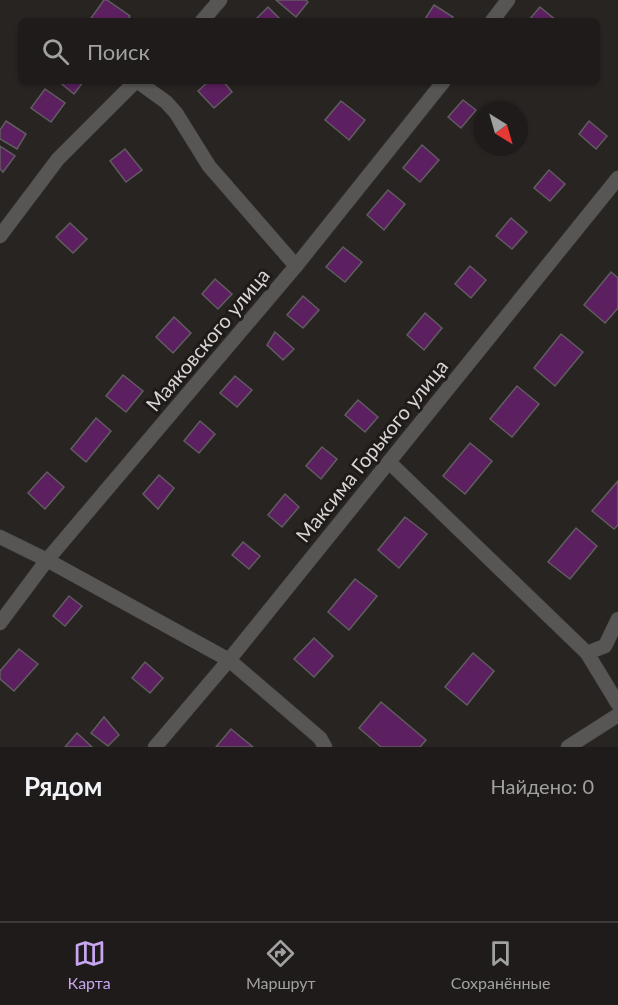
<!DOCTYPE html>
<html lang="ru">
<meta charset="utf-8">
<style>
:root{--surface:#1e1b1a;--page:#262423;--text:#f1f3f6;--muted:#a1a1a2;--line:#3c3939;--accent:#c8a6ef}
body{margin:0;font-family:Lato,sans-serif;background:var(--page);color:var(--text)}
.compass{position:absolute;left:474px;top:102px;width:54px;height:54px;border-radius:50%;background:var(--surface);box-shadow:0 2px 4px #0004;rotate:143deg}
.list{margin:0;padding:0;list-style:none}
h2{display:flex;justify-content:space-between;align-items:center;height:78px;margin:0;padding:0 24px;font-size:26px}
h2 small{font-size:20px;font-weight:400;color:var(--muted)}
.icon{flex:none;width:33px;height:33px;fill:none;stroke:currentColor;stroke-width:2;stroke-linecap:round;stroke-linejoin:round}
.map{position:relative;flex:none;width:618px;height:747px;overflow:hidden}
.search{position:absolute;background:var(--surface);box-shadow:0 2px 4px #0004;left:18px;right:18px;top:18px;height:66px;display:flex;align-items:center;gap:15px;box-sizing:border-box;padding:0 21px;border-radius:9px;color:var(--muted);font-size:22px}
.sheet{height:174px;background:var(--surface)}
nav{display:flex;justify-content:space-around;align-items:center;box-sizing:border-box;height:84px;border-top:2px solid var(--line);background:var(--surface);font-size:16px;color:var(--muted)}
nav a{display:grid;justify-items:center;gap:3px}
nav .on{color:var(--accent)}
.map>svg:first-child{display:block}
.building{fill:#5c1f5f;stroke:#605d60;stroke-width:1.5}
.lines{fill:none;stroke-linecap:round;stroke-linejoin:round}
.street-casing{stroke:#44403e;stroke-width:15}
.street{stroke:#585655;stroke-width:14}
.labels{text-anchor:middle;stroke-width:6;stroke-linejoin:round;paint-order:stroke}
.street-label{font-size:20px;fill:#d8d5d4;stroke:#1e1b19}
</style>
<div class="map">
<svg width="618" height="747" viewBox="0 0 618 747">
<rect width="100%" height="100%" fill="#282422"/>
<g class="building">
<path d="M 104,0 L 107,0 L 130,16 L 127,21 L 89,21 Z"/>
<path d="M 276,0 L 306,0 L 308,2 L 296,17 Z"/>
<path d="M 434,5 L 453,17 L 451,21 L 428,21 L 425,19 Z"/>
<path d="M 268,7 L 282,21 L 254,21 Z"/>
<path d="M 540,7 L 557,21 L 528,21 Z"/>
<path d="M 58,81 L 84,81 L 74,94 Z"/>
<path d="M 209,81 L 223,81 L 232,92 L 214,108 L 198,91 Z"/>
<path d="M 45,89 L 65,103 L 51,122 L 31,108 Z"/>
<path d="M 463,100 L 476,110 L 461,128 L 448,117 Z"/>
<path d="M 341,101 L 365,120 L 349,140 L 325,120 Z"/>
<path d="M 6,121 L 26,134 L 17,149 L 0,139 L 0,130 Z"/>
<path d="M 589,121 L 607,136 L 596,149 L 579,134 Z"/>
<path d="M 422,145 L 439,160 L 420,182 L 403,168 Z"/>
<path d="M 0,146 L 15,156 L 3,172 L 0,169 Z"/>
<path d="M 125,149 L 142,170 L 126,182 L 110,161 Z"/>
<path d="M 549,170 L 565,184 L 550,201 L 534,188 Z"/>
<path d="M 388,190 L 405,204 L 384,230 L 367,215 Z"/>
<path d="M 511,218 L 527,232 L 512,249 L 496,236 Z"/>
<path d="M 70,223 L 87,239 L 73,253 L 56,237 Z"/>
<path d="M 343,247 L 362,262 L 345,282 L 326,267 Z"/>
<path d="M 470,266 L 486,280 L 471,298 L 455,284 Z"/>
<path d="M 611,272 L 618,278 L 618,308 L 605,323 L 584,305 Z"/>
<path d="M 215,279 L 232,294 L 218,309 L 202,294 Z"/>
<path d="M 303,296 L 319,310 L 303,328 L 287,315 Z"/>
<path d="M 425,313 L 442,328 L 424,350 L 407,335 Z"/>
<path d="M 174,317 L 191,333 L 173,353 L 156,337 Z"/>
<path d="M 275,332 L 294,349 L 283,360 L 267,345 Z"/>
<path d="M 561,334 L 583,352 L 555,386 L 534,368 Z"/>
<path d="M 123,375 L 143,391 L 126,412 L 106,396 Z"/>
<path d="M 235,376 L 252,390 L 237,407 L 220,393 Z"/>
<path d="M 517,386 L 539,404 L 512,437 L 490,419 Z"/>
<path d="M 358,400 L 378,417 L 365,432 L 345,415 Z"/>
<path d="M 96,418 L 111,431 L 86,462 L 71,449 Z"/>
<path d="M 200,421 L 215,434 L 199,453 L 184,441 Z"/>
<path d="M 470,443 L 492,461 L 465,494 L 443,476 Z"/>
<path d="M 322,447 L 337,459 L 321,479 L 306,466 Z"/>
<path d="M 47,472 L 64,487 L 45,509 L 28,493 Z"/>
<path d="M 159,475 L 174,488 L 158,509 L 143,494 Z"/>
<path d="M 618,481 L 618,525 L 614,529 L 592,511 Z"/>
<path d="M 285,494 L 299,507 L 282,527 L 268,515 Z"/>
<path d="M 405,517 L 427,534 L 399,568 L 378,550 Z"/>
<path d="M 576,528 L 597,546 L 570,579 L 548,562 Z"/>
<path d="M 243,542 L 260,556 L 249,569 L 232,555 Z"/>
<path d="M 355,579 L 377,596 L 349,630 L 328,612 Z"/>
<path d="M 69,596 L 82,606 L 65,626 L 53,616 Z"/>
<path d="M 314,638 L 333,656 L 314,677 L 294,659 Z"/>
<path d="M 19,649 L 38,664 L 14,691 L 0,679 L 0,671 Z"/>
<path d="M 473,653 L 494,671 L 467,705 L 445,687 Z"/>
<path d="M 145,662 L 163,678 L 150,693 L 132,678 Z"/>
<path d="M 381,702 L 426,740 L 420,747 L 381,747 L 359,728 Z"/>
<path d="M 104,717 L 119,735 L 108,746 L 91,733 Z"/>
<path d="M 231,729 L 253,747 L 216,747 Z"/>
<path d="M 77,733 L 92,747 L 65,747 Z"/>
</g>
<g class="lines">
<defs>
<g id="street">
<path d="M 202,21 L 220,0"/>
<path d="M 492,21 L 508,0"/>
<path d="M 137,81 L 166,102 L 176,113 L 209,166 L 296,266"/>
<path d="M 0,236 L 58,159 L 136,81"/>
<path d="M 389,462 L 587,653 L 618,704"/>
<path d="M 0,537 L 47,560 L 229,660 L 320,738 L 325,747"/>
<path d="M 0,623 L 47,560 L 296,266 L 444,81"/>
<path d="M 587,653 L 605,646 L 618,619"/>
<path d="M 155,747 L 229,660 L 618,178"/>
<path d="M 568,747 L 618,715"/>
</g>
</defs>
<use href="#street" class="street-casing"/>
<use href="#street" class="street"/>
</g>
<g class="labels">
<g class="street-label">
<text transform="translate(208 340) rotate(-50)" y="7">Маяковского улица</text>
<text transform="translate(372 451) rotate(-51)" y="7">Максима Горького улица</text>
</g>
</g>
</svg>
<svg class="compass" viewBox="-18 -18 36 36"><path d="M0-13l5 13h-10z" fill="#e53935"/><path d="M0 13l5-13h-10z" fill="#a1a1a2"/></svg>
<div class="search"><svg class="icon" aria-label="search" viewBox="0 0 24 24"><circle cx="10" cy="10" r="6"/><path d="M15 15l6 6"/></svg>Поиск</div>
</div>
<section class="sheet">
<h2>Рядом<small>Найдено: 0</small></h2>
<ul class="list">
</ul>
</section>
<nav>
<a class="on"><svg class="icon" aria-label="map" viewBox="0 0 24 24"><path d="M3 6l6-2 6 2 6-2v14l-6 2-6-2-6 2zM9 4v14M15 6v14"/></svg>Карта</a>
<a><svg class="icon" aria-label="directions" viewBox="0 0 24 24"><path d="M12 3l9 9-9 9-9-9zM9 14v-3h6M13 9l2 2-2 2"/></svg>Маршрут</a>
<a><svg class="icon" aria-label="saved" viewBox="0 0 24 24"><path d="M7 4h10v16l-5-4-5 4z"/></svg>Сохранённые</a>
</nav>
